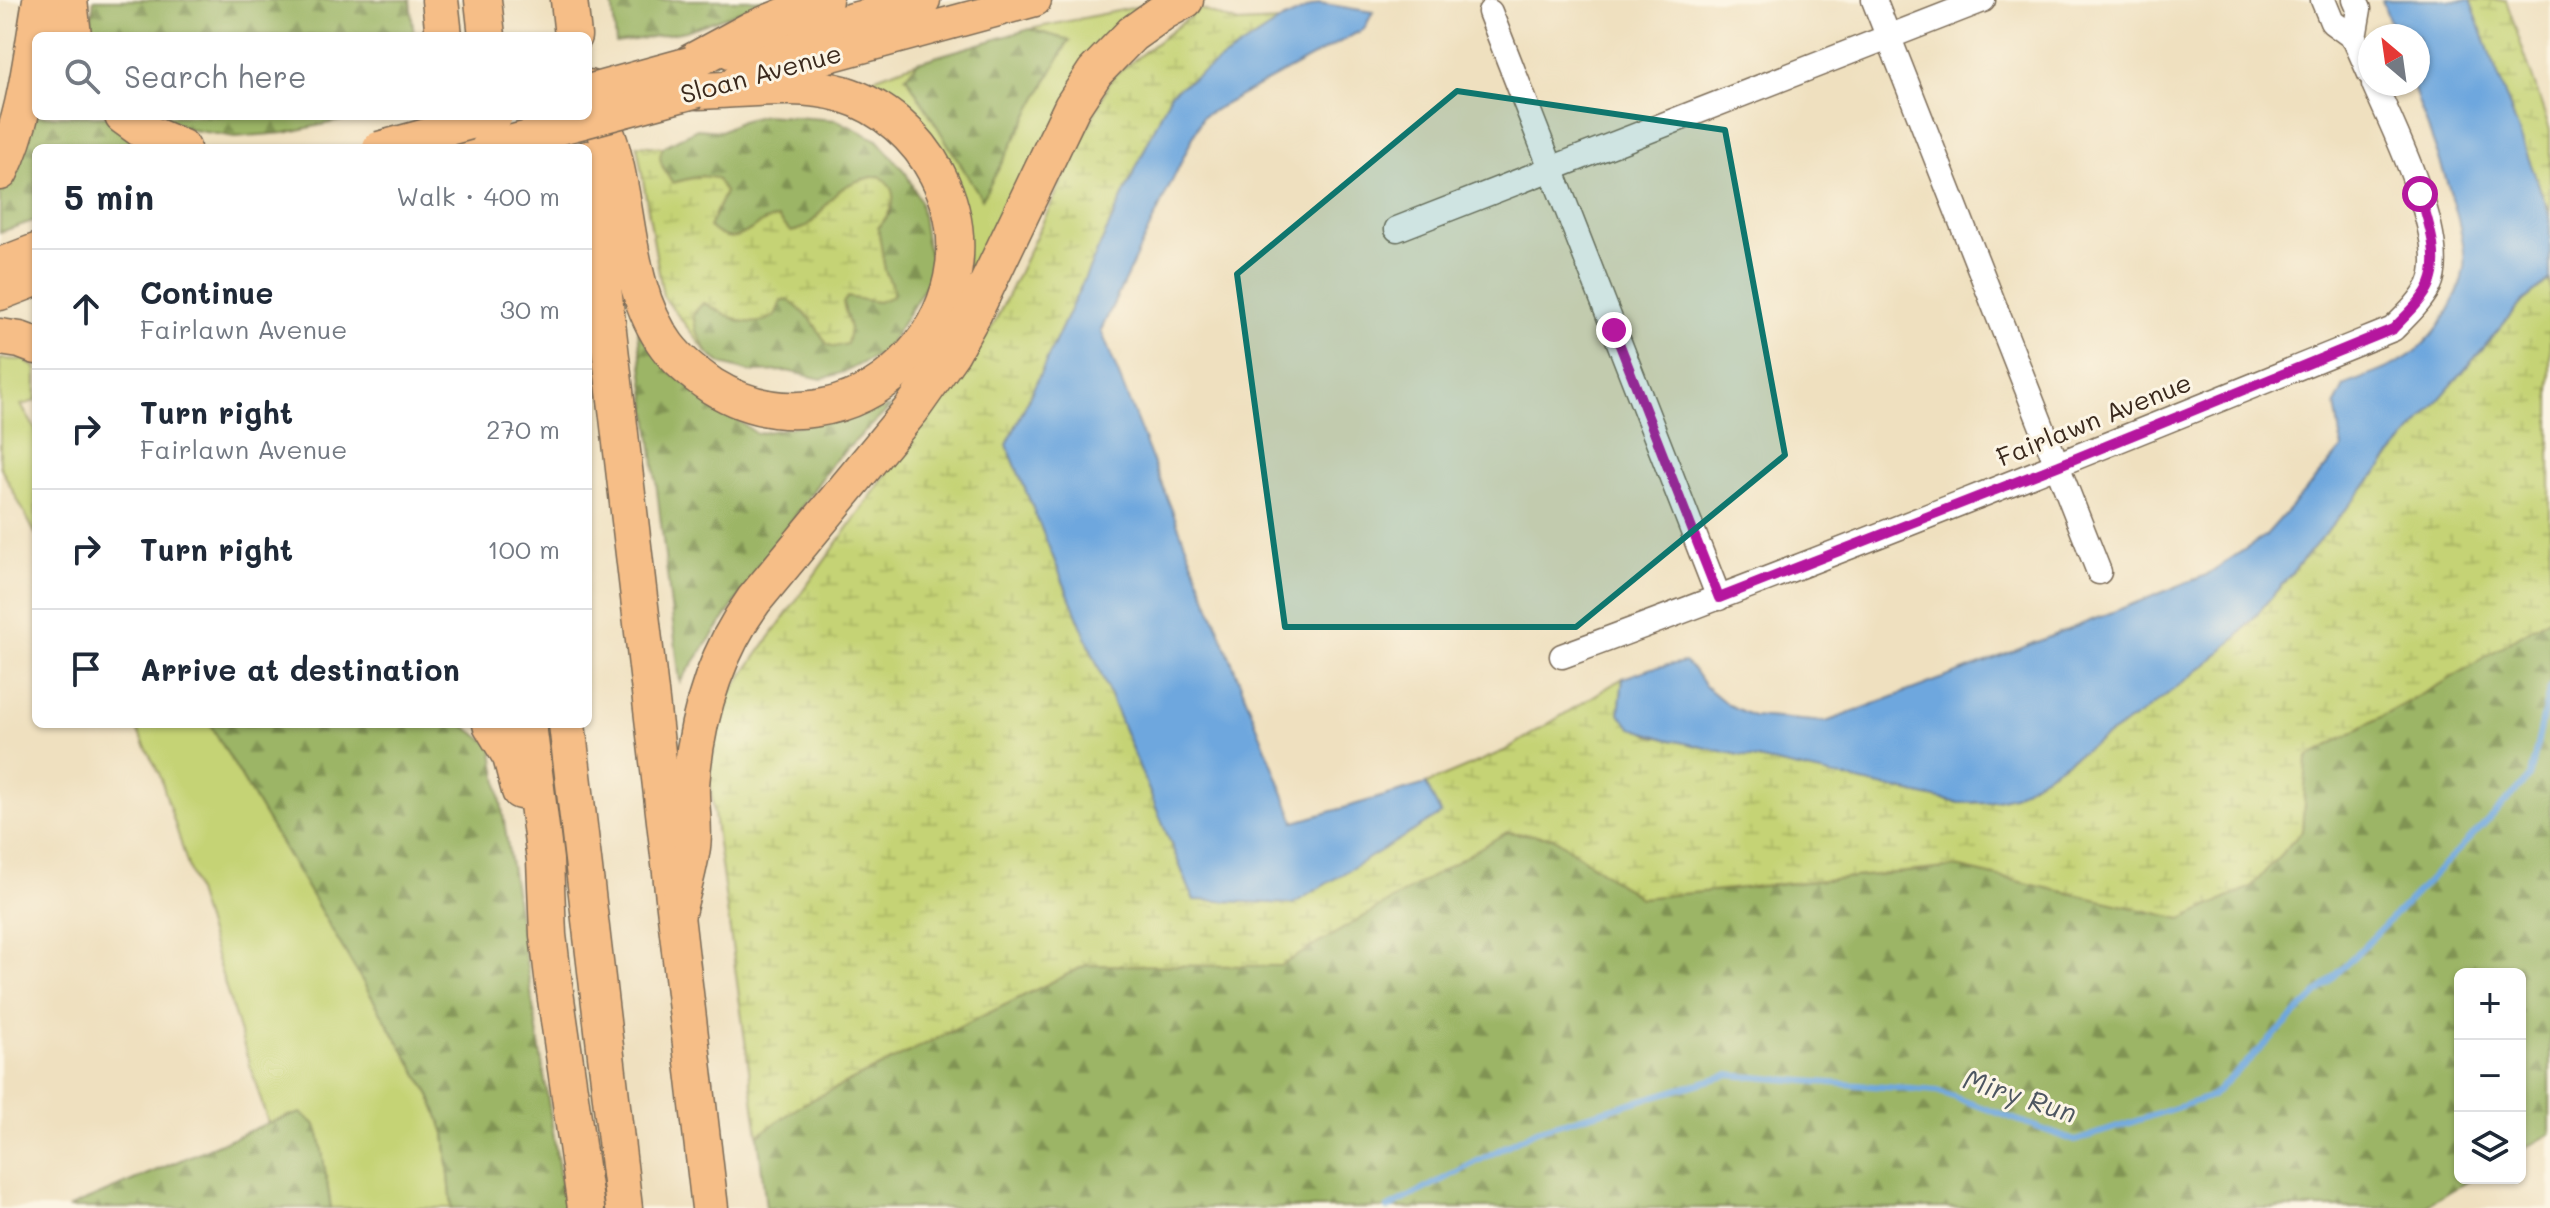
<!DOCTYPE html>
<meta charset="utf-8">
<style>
:root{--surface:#fff;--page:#f6f6f7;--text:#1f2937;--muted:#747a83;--line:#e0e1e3}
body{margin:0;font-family:Mali,sans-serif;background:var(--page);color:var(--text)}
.controls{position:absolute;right:24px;bottom:24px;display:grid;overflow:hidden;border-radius:12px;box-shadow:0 2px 6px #0004}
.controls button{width:72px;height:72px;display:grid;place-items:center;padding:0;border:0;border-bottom:2px solid var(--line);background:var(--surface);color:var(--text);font:40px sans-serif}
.compass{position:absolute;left:2358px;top:24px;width:72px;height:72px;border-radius:50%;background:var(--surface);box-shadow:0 2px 6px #0004;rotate:331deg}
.stop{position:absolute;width:24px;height:24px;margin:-18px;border:6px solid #b5179e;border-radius:50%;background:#fff}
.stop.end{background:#b5179e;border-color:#fff;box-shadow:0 2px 8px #0008}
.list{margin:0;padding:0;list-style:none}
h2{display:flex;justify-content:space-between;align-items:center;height:104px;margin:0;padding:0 32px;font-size:34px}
h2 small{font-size:26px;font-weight:400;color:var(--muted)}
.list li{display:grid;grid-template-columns:52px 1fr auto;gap:24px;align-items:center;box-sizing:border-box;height:120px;padding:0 32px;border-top:2px solid var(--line)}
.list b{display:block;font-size:30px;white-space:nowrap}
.list p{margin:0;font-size:26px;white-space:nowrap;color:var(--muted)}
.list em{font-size:26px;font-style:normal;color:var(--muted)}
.icon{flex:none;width:44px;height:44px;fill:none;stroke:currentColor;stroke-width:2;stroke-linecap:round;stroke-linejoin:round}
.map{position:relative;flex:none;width:2550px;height:1208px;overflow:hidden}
.search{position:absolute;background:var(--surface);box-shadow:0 2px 6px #0004;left:32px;top:32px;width:560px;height:88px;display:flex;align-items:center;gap:20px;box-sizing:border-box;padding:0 28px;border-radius:12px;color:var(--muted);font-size:30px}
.panel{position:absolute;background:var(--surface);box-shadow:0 2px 6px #0004;left:32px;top:144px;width:560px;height:584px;border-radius:12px}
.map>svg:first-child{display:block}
.green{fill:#c5d375;stroke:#807e4a;stroke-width:2}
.forest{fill:url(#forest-firs);stroke:#6c7042;stroke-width:2}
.wetland{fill:url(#wetland-marsh);stroke:#807e4a;stroke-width:2}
.water{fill:#6ea7de;stroke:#54687e;stroke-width:2}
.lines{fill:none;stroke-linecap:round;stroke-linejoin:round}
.stream{stroke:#6ea7de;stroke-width:6}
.minor-casing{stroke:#7a6a56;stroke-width:27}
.major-casing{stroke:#7a6a56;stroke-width:35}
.highway-casing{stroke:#7a6a56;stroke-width:39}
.minor{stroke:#fff;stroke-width:24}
.major{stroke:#f6be87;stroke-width:32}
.highway{stroke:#f6be87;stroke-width:36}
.major-bridge-casing{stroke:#7a6a56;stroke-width:35;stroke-linecap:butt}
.major-bridge{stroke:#f6be87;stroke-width:32}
.route{stroke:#b5179e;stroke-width:10}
.marked{fill:#0f766e;fill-opacity:0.2;stroke:#0f766e;stroke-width:6;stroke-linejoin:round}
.labels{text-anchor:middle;stroke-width:6;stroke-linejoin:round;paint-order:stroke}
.street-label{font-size:26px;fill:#3b2a1e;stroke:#fcf5e5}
.water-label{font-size:28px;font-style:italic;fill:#4d5661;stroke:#fcf5e5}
</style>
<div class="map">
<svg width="2550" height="1208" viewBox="0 0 2550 1208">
<defs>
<pattern id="forest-firs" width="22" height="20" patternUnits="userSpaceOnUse" patternTransform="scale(2)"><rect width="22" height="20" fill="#9cb566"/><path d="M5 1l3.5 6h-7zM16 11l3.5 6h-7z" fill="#809353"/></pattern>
<pattern id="wetland-marsh" width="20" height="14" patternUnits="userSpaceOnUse" patternTransform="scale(2)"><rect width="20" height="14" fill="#c5d375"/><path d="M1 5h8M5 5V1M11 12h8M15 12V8" fill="none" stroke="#aab565"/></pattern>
</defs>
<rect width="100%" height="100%" fill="#fcf5e5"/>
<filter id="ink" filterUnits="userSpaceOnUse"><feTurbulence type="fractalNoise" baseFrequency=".0125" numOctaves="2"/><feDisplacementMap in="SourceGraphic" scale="16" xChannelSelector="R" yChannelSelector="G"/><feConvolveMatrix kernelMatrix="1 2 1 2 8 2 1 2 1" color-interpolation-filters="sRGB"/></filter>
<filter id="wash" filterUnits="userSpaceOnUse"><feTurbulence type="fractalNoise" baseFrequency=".006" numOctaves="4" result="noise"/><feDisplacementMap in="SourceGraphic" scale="32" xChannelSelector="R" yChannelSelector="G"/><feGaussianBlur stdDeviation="1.8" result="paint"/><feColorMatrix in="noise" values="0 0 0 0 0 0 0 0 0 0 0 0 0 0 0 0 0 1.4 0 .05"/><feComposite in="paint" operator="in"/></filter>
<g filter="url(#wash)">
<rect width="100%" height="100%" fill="#efe0bf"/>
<g class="green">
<path d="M 1156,3 L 970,281 L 955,186 L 859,83 L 918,62 L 906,76 L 1069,41 L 1030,29 Z"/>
<path d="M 0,359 L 24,360 L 36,368 L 36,401 L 21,405 L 36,430 L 36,535 L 0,466 Z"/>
<path d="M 134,724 L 210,724 L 430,1095 L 445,1133 L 452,1208 L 331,1208 L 320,1139 L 291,1115 L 268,1123 L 159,773 Z"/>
</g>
<g class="forest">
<path d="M 94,0 L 410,0 L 414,36 L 96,36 L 91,22 Z"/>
<path d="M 612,0 L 772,0 L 686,31 L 616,43 Z"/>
<path d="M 1030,29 L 1069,40 L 982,199 L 906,76 L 918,62 Z"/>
<path d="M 764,115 L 837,120 L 877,140 L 906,173 L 920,201 L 926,241 L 932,262 L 931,277 L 889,345 L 876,356 L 847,371 L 822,379 L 787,371 L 751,372 L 722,364 L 708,354 L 696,331 L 693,313 L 703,302 L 741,322 L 788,299 L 811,319 L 827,344 L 850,329 L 843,303 L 847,297 L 878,302 L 893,288 L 885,271 L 878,228 L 891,212 L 880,176 C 865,178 849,182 838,192 C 820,207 817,227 791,232 L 778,218 C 752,218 739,256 709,227 L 725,192 L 700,176 L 672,183 L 660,161 L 659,153 L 663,147 L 697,129 L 721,131 L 741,121 Z"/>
<path d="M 36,116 L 109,116 L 144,148 L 36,148 L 36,220 L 0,232 L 0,189 Z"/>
<path d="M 159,116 L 361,116 L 285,133 L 235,137 L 175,127 Z"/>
<path d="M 638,331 L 672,374 L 757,434 L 891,407 L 833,462 L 680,682 Z"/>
<path d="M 2550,617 L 2550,1134 L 2520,1151 L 2520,974 L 2460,974 L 2460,1178 L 2473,1178 L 2421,1208 L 766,1208 L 758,1135 L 803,1104 L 1086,965 L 1280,965 L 1507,832 L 1553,837 L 1640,898 L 1956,867 L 2182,919 L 2302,831 L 2307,757 L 2441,684 Z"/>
<path d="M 210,724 L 461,724 L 492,745 L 565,1208 L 452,1208 L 445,1133 L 430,1095 Z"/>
<path d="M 301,1113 L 316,1125 L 320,1138 L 331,1208 L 68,1208 L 268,1123 Z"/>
</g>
<g class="wetland">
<path d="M 2470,0 L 2506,0 L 2550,130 L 2550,216 Z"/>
<path d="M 1200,9 L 1238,23 L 1280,21 L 1171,93 L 1007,445 L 1194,900 L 1440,814 L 1426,784 L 1504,751 L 1623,678 L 1619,714 L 1649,735 L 1959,803 L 1988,802 L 2013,796 L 2141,714 L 2207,664 L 2238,636 L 2523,301 L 2550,280 L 2550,617 L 2441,684 L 2307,757 L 2302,831 L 2251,887 L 2182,919 L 1956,867 L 1640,898 L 1553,837 L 1507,832 L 1280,966 L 1086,965 L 803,1104 L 758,1135 L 709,778 L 720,707 L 994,324 L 1112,77 Z"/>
<path d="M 637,145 L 663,147 C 655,160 666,172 672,183 L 701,176 L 716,178 L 725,192 L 709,227 C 739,255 752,219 778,218 L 791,232 C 817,228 820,207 838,192 C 849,182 865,178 880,176 C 903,193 892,211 878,228 L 885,271 L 893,288 L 893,296 L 878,302 L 847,297 L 843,303 L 850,329 L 847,344 L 834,347 L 827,344 L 811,319 L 788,299 L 781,301 L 775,316 C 747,332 729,315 703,303 L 693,314 L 696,331 L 708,354 L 663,296 Z"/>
</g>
<g class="water">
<path d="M 2382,0 L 2470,0 L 2550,216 L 2550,280 L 2523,301 L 2238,636 L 2207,664 L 2141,714 L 2013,796 L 1988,802 L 1959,803 L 1666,739 L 1632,728 L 1619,714 L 1623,678 L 1652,668 L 1684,662 L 1694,670 L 1704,685 L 1728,705 L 1753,716 L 1826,722 L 1989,661 L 2206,575 L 2265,536 L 2342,449 L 2335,404 L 2344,386 C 2368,375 2395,368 2416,351 C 2440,330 2460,299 2464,267 C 2469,227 2426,126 2412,84 L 2418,84 L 2418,36 L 2395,36 Z"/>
<path d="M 1319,3 L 1373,12 L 1364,29 L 1203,116 L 1101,330 L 1295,822 L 1426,784 L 1441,814 L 1293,904 L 1194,900 L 1007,445 L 1171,93 L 1280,21 Z"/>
</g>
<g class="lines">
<path class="stream" d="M 1388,1208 L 1537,1130 L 1728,1075 L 1937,1091 L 2075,1141 L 2212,1096 L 2326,985 L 2530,777 L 2550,686"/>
</g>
</g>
<g filter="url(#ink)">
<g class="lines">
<defs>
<g id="minor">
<path d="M 1874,0 L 2099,572"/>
<path d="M 2323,0 L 2332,22 L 2354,38"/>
<path d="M 2355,0 L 2359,9 L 2354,38 L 2370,74"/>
<path d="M 1490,12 L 1719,598"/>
<path d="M 1397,229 L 1983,0"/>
<path d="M 1562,656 C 1842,553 2117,441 2393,329 C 2406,316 2421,302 2429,286 C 2451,242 2393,128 2374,84"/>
</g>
<g id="major">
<path d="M 730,52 L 924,0"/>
<path d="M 736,81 L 1035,0"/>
<path d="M 0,264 L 36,250"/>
<path d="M 0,294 L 36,280"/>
</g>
<g id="highway">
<path d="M 69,0 L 73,36"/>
<path d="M 440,0 L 444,36"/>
<path d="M 483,0 L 487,36"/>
<path d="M 569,0 L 573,36"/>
<path d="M 690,63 L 751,30 L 824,0"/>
<path d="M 588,88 C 595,107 604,125 610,144 C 630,210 625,289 667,346 C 679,362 696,375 712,386 C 849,471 1010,315 937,174 C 918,137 883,106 843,94 C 797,81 745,90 698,91"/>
<path d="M 123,116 L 145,132 L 182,148"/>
<path d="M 454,116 L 458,148"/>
<path d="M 588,159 L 710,1208"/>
<path d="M 0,172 C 26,118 31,58 41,0"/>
<path d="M 0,337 L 20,340 L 36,346"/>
<path d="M 491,724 L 511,757 L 520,791"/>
<path d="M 528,724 L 545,860 L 548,935 L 554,985 L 586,1208"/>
<path d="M 567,724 L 624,1208"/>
<path d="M 677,913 C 682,891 689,869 692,847 C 695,827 690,805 691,785 C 696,719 715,654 754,600 L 911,410 L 952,352 L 974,312 L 1072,107 L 1095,72 L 1132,34 L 1163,12 L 1185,0"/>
</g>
</defs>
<use href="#minor" class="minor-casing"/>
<use href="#major" class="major-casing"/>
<use href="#highway" class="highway-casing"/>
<use href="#minor" class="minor"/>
<use href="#major" class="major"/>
<use href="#highway" class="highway"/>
<defs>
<g id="major-bridge">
<path d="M 588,91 L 690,63"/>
<path d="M 379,148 L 496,116"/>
<path d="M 487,148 L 698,91"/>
</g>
</defs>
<use href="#major-bridge" class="major-bridge-casing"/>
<use href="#major-bridge" class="major-bridge"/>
</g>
</g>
<g class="lines" filter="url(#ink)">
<path class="route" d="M 1614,330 L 1719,598 L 2057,466 L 2393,329 C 2405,316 2423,301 2430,284 C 2441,257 2428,221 2420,194"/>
</g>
<path class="marked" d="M 1457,91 L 1725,130 L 1785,455 L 1576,627 L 1285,627 L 1237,274 Z"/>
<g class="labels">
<g class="street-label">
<text transform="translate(761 74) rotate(-15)" y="9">Sloan Avenue</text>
<text transform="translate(2094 420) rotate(-22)" y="9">Fairlawn Avenue</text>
</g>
<g class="water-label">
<text transform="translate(2020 1096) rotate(18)" y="10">Miry Run</text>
</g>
</g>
</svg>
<div class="controls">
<button>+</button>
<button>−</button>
<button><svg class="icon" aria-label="layers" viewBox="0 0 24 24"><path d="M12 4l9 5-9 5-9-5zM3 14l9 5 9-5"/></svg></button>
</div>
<svg class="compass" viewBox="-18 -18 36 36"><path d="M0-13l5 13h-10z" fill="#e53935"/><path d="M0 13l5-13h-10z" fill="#747a83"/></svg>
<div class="stop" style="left:2420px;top:194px"></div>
<div class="stop end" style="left:1614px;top:330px"></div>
<div class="search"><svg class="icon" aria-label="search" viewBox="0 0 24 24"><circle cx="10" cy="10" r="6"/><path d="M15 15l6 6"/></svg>Search here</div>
<section class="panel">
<h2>5 min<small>Walk · 400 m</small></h2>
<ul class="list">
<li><svg class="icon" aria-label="ahead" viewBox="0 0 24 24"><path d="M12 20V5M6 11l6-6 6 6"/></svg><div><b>Continue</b><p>Fairlawn Avenue</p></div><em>30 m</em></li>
<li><svg class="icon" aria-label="right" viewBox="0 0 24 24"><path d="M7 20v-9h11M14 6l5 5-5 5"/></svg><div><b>Turn right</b><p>Fairlawn Avenue</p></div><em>270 m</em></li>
<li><svg class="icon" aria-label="right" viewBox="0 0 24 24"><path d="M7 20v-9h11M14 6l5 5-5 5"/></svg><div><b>Turn right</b></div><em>100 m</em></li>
<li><svg class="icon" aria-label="arrive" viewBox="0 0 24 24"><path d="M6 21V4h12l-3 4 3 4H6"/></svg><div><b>Arrive at destination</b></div></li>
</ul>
</section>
</div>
